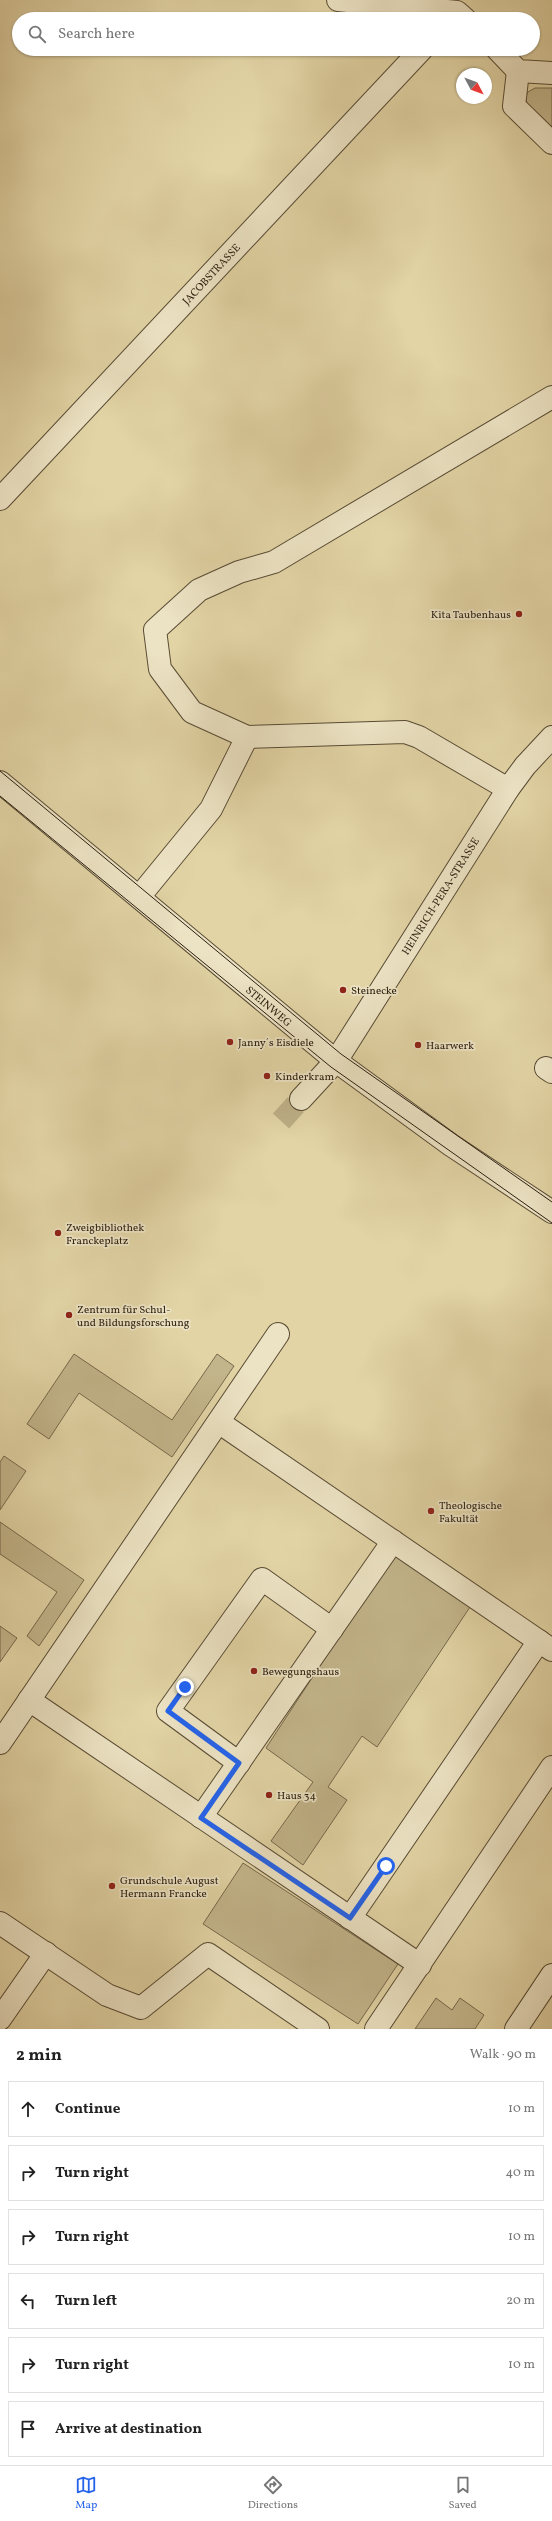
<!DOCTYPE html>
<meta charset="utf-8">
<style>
:root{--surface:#fff;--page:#f6f6f6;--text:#222;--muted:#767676;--line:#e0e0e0;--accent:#2563eb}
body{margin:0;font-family:Vollkorn,serif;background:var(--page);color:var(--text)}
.compass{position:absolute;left:456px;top:68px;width:36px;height:36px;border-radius:50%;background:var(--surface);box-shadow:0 1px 3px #0004;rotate:131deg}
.stop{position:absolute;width:12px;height:12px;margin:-9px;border:3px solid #2563eb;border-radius:50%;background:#fff}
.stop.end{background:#2563eb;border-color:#fff;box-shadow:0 1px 4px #0008}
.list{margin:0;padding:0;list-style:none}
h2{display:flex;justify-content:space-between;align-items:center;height:52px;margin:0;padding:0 16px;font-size:17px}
h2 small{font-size:13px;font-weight:400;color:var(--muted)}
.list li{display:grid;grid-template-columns:26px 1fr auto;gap:12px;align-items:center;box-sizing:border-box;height:56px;margin:0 8px 8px;padding:0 8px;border:1px solid var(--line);border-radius:0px}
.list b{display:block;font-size:15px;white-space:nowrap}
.list em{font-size:13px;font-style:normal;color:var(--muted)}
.icon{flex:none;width:22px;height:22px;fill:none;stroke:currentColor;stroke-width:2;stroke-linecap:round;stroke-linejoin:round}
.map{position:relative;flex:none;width:552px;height:2029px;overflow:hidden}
.search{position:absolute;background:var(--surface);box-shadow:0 1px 3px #0004;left:12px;right:12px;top:12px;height:44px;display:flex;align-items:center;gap:10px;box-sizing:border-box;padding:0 14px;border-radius:22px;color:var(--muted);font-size:15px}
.sheet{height:436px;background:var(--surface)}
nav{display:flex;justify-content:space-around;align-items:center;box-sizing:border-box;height:56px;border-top:1px solid var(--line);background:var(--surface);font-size:11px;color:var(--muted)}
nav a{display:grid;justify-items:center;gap:2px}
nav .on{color:var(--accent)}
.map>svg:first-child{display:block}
.green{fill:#c3b58b;stroke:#76694c}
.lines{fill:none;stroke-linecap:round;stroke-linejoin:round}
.minor-tunnel{stroke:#bdaf87;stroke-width:22;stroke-dasharray:22 11;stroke-linecap:butt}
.minor-casing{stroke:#584b34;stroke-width:24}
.minor{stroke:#ece3c4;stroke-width:22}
.tram{stroke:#2a1d0e;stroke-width:1}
.route{stroke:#2563eb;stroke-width:5}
.poi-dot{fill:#8f2418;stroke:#ece3c4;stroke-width:1.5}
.labels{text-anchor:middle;stroke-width:3.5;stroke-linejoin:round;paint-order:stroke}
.street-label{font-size:11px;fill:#2a1d0e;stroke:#ece3c4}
.poi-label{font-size:11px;fill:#2a1d0e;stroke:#ece3c4;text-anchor:start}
</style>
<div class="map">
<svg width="552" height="2029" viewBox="0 0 552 2029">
<rect width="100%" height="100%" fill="#e2d4a5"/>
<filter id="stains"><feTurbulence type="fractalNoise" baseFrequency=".005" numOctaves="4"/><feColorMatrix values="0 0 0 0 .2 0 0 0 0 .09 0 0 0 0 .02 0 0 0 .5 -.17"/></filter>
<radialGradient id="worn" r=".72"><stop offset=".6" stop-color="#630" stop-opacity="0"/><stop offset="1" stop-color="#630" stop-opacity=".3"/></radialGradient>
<g class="green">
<path d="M 535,88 L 552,88 L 552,129 L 529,107 L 525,98 L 528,92 Z"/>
<path d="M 74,1354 L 172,1420 L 217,1354 L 234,1366 L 172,1457 L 79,1393 L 49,1439 L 27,1424 Z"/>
<path d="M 4,1456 L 26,1471 L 0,1510 L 0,1462 Z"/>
<path d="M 0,1522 L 84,1580 L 39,1646 L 27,1636 L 57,1592 L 0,1554 Z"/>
<path d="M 394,1553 L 470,1607 L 377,1747 L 362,1736 L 328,1787 L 347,1800 L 303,1865 L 271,1841 L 313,1782 L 266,1748 Z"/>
<path d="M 0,1626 L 17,1638 L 0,1662 Z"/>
<path d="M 243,1863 L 398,1964 L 358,2024 L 203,1924 Z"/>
<path d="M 436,1998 L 452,2010 L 460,1998 L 484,2015 L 475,2029 L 415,2029 Z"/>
</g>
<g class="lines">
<path class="minor-tunnel" d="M 281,1121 L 301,1099"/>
<defs>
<g id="minor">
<path d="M 338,0 L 457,12 L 465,19"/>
<path d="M 497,49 L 518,71 L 552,73"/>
<path d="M 518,71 L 514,106 L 552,143"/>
<path d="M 0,499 L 422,49"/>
<path d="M 0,782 L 336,1061 L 451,1145 L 552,1212"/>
<path d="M 508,789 L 419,737 L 405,732 L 247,737 L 192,712 L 160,669 L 155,630 L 199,590 L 239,572 L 274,562 L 552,397"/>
<path d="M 139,897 L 211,809 L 247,737"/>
<path d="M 546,1068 L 552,1072"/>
<path d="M 301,1099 L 336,1061 L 508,789 L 525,766 L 552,737"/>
<path d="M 220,1423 L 552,1650"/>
<path d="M 29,1700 L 420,1965"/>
<path d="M 0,1743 L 278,1334"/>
<path d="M 239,1763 L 168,1711 L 262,1579 L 332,1629"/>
<path d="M 201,1817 L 393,1541"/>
<path d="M 350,1918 L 539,1641"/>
<path d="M 0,1923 L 107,1995 L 141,2008 L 208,1954 L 318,2029"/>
<path d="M 0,2019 L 46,1953"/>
<path d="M 376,2029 L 552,1767"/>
<path d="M 516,2029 L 552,1975"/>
</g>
</defs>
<use href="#minor" class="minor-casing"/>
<use href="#minor" class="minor"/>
<g class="tram">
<path d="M 0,771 L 341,1054 L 552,1202"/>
<path d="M 0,796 L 331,1067 L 552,1223"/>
</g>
</g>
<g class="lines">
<path class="route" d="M 185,1687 L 168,1711 L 239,1763 L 201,1818 L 350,1918 L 386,1866"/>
</g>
<g class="poi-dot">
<circle cx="519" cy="614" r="4"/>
<circle cx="343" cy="990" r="4"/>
<circle cx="230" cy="1042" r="4"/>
<circle cx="418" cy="1045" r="4"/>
<circle cx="267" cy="1076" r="4"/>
<circle cx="58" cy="1233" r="4"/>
<circle cx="69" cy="1315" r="4"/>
<circle cx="431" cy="1511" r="4"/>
<circle cx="254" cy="1671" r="4"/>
<circle cx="269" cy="1795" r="4"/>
<circle cx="112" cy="1886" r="4"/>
</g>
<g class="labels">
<g class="street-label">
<text transform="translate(211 274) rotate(-47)" y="4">JACOBSTRASSE</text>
<text transform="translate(440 896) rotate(-58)" y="4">HEINRICH-PERA-STRASSE</text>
<text transform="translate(269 1006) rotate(40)" y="4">STEINWEG</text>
</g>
<g class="poi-label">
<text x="511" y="618" text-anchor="end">Kita Taubenhaus</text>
<text x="351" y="994">Steinecke</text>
<text x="238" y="1046">Janny´s Eisdiele</text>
<text x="426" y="1049">Haarwerk</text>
<text x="275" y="1080">Kinderkram</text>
<text x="66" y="1231">Zweigbibliothek<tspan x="66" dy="13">Franckeplatz</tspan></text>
<text x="77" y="1313">Zentrum für Schul-<tspan x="77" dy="13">und Bildungsforschung</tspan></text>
<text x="439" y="1509">Theologische<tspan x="439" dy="13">Fakultät</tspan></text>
<text x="262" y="1675">Bewegungshaus</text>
<text x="277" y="1799">Haus 34</text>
<text x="120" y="1884">Grundschule August<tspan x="120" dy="13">Hermann Francke</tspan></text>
</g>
</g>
<rect width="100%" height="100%" filter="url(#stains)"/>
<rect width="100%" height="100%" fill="url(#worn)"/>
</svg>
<svg class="compass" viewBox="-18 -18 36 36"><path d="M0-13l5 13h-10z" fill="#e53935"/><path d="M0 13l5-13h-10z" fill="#767676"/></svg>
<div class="stop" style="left:386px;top:1866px"></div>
<div class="stop end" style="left:185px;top:1687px"></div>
<div class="search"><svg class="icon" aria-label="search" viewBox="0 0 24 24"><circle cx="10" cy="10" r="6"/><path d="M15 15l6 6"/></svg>Search here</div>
</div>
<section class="sheet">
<h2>2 min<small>Walk · 90 m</small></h2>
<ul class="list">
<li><svg class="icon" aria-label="ahead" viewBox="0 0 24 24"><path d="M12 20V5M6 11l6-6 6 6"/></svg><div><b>Continue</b></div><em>10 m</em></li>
<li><svg class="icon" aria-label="right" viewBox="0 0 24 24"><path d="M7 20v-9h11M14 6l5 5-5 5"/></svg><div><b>Turn right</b></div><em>40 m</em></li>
<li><svg class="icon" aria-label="right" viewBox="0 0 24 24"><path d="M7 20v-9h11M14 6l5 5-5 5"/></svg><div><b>Turn right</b></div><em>10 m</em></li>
<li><svg class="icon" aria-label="left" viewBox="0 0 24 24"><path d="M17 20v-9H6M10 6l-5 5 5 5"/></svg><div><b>Turn left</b></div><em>20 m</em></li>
<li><svg class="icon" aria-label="right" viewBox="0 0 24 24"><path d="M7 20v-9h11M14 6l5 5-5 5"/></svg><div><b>Turn right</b></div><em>10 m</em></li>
<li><svg class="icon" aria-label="arrive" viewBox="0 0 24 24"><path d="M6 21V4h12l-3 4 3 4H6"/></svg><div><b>Arrive at destination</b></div></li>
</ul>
</section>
<nav>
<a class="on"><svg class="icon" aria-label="map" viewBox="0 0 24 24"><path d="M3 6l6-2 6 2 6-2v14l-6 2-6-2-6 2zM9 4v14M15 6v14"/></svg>Map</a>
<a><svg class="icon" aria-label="directions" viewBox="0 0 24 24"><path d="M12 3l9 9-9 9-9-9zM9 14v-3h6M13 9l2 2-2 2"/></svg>Directions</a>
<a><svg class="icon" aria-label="saved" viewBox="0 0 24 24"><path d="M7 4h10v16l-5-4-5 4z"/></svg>Saved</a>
</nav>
